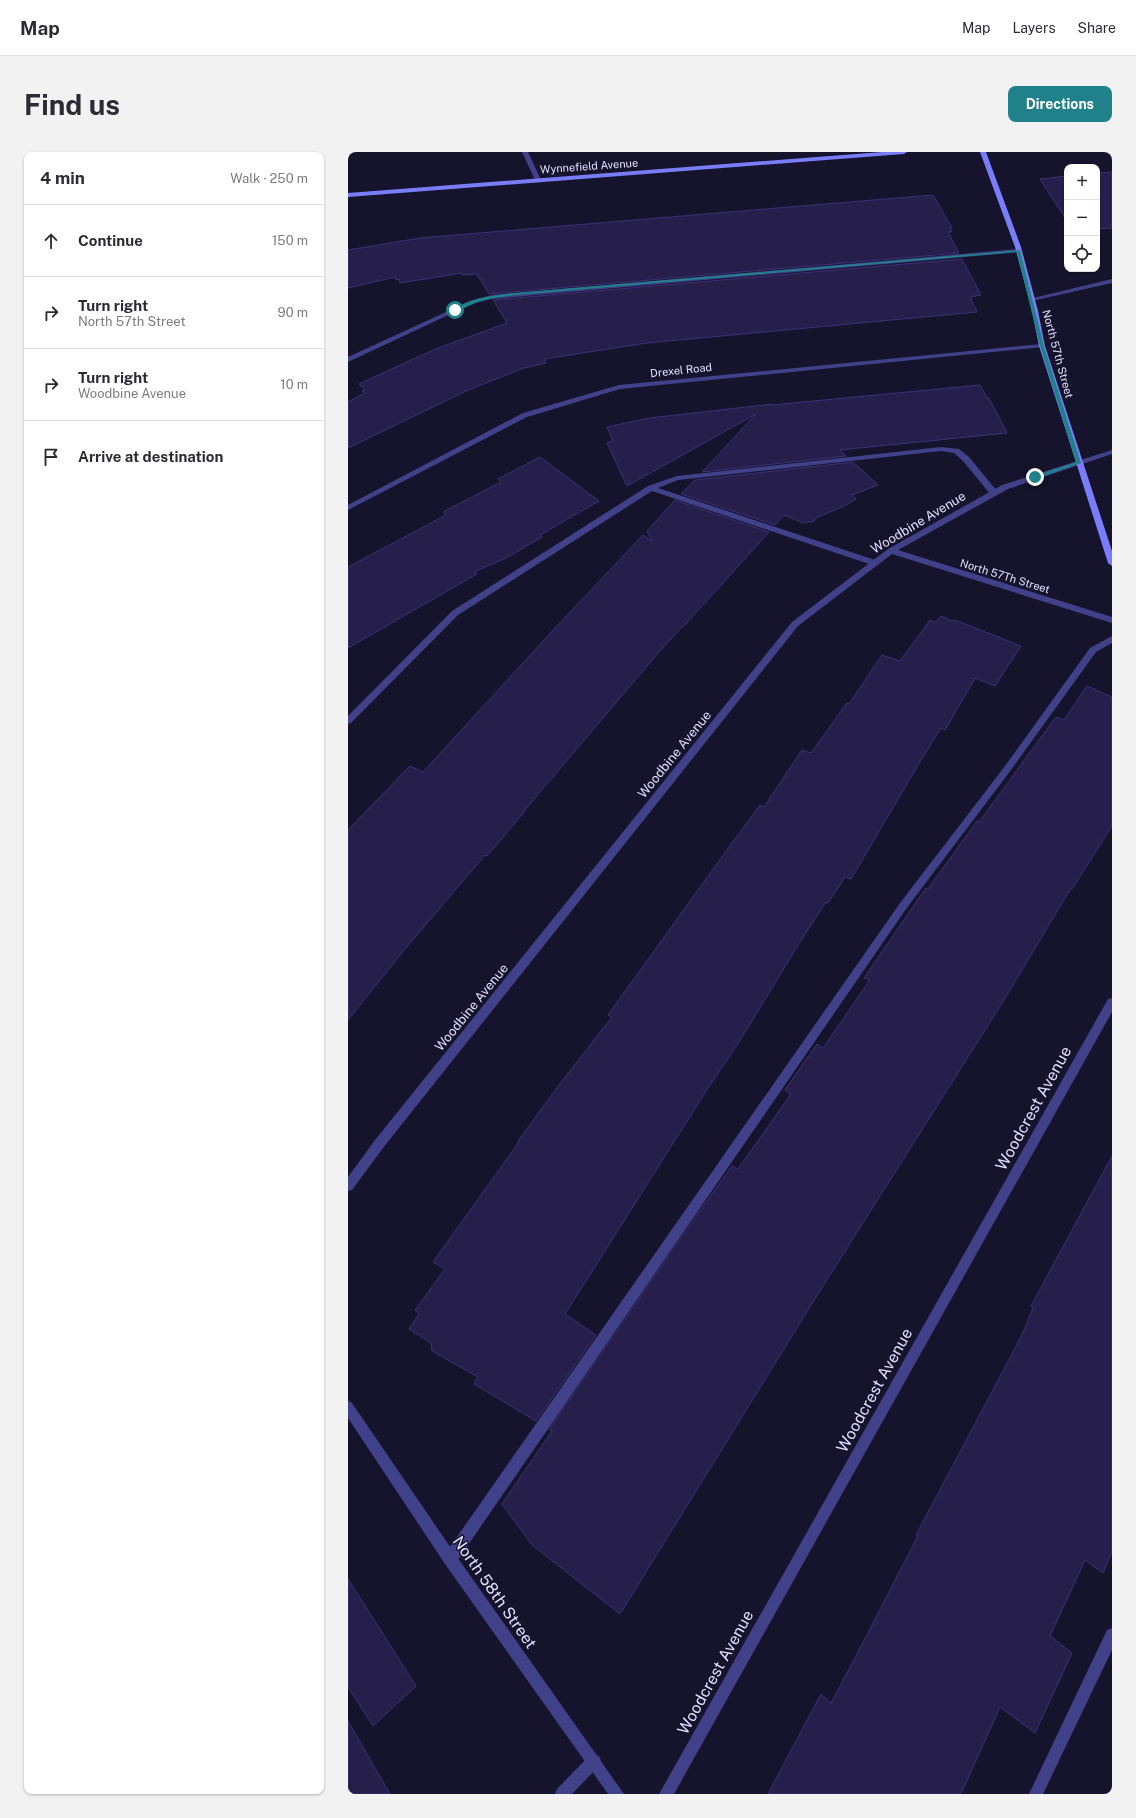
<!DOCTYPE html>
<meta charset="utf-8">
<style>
:root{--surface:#fff;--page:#f2f2f3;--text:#2b2b33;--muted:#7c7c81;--line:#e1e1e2;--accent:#20818b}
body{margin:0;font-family:"Public Sans",sans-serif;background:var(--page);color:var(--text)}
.controls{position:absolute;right:12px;top:12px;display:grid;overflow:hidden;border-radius:8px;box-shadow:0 1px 3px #0004}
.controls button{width:36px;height:36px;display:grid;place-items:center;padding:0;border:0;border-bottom:1px solid var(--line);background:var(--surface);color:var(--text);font:20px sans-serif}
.stop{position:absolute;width:12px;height:12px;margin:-9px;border:3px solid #20818b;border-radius:50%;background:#fff}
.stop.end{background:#20818b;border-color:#fff;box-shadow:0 1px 4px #0008}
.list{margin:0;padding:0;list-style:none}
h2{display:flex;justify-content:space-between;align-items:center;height:52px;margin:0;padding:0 16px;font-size:17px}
h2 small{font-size:13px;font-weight:400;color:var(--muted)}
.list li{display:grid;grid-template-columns:26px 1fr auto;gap:12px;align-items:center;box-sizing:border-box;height:72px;padding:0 16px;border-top:1px solid var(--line)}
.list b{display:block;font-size:15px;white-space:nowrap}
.list p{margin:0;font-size:13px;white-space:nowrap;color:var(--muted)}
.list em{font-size:13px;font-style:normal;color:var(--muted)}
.icon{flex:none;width:22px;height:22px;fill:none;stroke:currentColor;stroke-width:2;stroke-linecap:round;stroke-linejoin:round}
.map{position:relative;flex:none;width:764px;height:1642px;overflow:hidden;border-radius:8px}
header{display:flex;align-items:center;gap:24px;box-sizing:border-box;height:56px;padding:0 20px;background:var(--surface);border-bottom:1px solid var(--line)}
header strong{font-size:19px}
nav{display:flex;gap:22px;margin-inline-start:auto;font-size:14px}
.intro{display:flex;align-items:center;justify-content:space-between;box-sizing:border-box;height:96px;padding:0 24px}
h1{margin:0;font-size:28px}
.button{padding:10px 18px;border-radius:8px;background:var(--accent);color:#fff;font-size:14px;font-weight:700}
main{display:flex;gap:24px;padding:0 24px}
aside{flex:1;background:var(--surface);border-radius:8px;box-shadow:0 1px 3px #0004}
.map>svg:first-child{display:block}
.building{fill:#261f4c;stroke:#3c3277}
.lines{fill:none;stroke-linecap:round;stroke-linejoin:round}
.lane{fill:#404189;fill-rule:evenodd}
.street{fill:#404189;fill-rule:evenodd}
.secondary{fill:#797dfa;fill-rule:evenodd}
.route{fill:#20818b}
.labels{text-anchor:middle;stroke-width:3;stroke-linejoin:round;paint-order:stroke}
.far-street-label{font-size:11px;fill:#e1dffe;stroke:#16132c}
.street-label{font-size:13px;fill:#e1dffe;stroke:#16132c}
.near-street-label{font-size:16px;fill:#e1dffe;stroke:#16132c}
</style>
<header>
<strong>Map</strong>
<nav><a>Map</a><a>Layers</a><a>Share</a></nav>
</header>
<div class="intro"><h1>Find us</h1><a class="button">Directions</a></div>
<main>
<aside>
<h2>4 min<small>Walk · 250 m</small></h2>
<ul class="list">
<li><svg class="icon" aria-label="ahead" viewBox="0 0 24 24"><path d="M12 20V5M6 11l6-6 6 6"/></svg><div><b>Continue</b></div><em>150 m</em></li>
<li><svg class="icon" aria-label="right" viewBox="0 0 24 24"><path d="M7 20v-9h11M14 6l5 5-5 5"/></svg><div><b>Turn right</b><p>North 57th Street</p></div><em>90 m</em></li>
<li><svg class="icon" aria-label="right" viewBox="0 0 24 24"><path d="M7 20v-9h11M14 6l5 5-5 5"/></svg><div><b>Turn right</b><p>Woodbine Avenue</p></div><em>10 m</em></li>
<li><svg class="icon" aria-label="arrive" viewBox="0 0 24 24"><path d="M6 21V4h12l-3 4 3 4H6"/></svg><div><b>Arrive at destination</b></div></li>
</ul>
</aside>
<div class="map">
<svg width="764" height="1642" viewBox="0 0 764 1642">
<rect width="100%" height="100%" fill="#16132c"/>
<g class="building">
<path d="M 764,20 L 764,76 L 749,77 L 749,21 Z"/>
<path d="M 719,24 L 719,69 L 692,27 Z"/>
<path d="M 585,43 L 604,76 L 602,76 L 604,80 L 600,80 L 611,101 L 141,142 L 129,122 L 114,123 L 114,121 L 52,131 L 51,127 L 48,128 L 47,125 L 0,136 L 0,98 L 72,86 Z"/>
<path d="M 614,107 L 633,143 L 622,145 L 629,160 L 299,191 L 196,207 L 198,211 L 176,216 L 118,239 L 0,296 L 0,250 L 17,241 L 14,239 L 17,238 L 11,232 L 85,198 L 159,171 L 145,148 Z"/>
<path d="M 632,233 L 639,246 L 641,246 L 659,281 L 492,298 L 498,304 L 354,320 L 408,262 L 279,334 L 259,291 L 265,289 L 259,275 L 301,266 L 425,252 L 424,253 Z"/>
<path d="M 192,305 L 251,349 L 192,383 L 194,385 L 158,406 L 126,420 L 129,422 L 0,496 L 0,415 L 98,363 L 95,360 L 153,330 L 150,327 Z"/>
<path d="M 505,310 L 530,333 L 504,343 L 508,347 L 496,354 L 468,366 L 466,369 L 455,371 L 436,363 L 427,373 L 333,342 L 347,328 Z"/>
<path d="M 327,348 L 421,380 L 335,475 L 334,475 L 311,500 L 176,659 L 177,659 L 139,704 L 137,703 L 57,797 L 0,868 L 0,678 L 62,614 L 75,620 L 207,476 L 295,383 L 304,390 L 299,379 Z"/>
<path d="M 593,464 L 604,469 L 607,468 L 673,494 L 647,534 L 627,526 L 597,578 L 593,576 L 573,608 L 503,727 L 497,725 L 480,751 L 478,750 L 452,790 L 391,890 L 360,936 L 217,1162 L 248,1183 L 188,1269 L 126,1232 L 130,1225 L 84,1199 L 83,1191 L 61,1177 L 71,1162 L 67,1158 L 97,1117 L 85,1110 L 171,990 L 170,989 L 208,937 L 264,865 L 260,863 L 368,713 L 412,653 L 416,655 L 454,598 L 463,601 L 499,551 L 501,552 L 534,503 L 552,509 L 582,468 L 588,470 Z"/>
<path d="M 739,534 L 764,545 L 764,674 L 724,737 L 723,736 L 656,848 L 468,1145 L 272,1462 L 184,1393 L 154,1352 L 204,1279 L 201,1277 L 346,1067 L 384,1014 L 390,1017 L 443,942 L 437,938 L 469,892 L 475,896 L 522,828 L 516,826 L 578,736 L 580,737 L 629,669 L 631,670 L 708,565 L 716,568 Z"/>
<path d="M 764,1004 L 764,1400 L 755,1421 L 737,1408 L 702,1484 L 724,1501 L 687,1581 L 652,1555 L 613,1642 L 420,1642 L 473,1542 L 483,1551 L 508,1504 L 570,1384 L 568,1383 L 674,1183 L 685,1156 L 683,1154 Z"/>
<path d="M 0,1427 L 68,1534 L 25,1574 L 0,1535 Z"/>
<path d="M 0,1569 L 42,1642 L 0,1642 Z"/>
</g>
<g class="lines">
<g class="lane">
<path d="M 174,0 L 180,0 L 193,28 L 192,29 L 187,28 Z"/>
<path d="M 671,97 L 673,98 L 673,100 L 144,147 L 126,151 L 0,210 L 0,205 L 122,149 L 144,143 Z"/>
<path d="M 764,127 L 764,131 L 684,149 L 681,147 Z"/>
<path d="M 593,295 L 611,297 L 621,305 L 649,339 L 649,343 L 643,343 L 615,309 L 606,301 L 593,299 L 330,328 L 310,336 L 530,409 L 530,413 L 527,414 L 304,339 L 110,463 L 3,571 L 0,572 L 0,564 L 104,459 L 300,334 L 329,324 Z"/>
<path d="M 764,484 L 764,491 L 748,500 L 663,618 L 558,757 L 107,1412 L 102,1414 L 97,1412 L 95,1407 L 97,1402 L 552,751 L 657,614 L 742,496 Z"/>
<path d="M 764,1476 L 764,1498 L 695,1642 L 681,1642 L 759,1478 Z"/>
<path d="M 246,1602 L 251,1604 L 253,1609 L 251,1614 L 224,1642 L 207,1642 L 209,1637 L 241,1604 Z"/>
</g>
<g class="street">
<path d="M 694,192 L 697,194 L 696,195 L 272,237 L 179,265 L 0,358 L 0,353 L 175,261 L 271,233 Z"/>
<path d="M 764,298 L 764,302 L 660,337 L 550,398 L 764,465 L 764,471 L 544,402 L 450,474 L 35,996 L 4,1038 L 0,1039 L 0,1025 L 27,988 L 444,470 L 540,397 L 654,333 Z"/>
<path d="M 764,846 L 764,860 L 326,1642 L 311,1642 L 760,847 Z"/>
<path d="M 0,1249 L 4,1251 L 107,1402 L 276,1642 L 260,1642 L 97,1412 L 0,1266 Z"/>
</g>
<g class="secondary">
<path d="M 534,0 L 559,0 L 556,2 L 0,45 L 0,41 Z"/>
<path d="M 632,0 L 638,0 L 673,95 L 690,159 L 697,194 L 764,399 L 764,414 L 760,411 L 691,194 L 684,159 L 667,95 Z"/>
</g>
</g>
<path class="route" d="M 672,98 L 696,194 L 733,311 L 687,327 L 686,324 L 728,310 L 692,194 L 669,100 L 167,143 C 153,145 139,146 125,152 C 119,154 110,161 104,158 C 122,146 146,143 167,141 Z"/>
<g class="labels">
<g class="far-street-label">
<text transform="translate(241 14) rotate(-4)" y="4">Wynnefield Avenue</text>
<text transform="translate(710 202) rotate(75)" y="4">North 57th Street</text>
<text transform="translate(333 218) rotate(-6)" y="4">Drexel Road</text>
<text transform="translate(657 424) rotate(17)" y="4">North 57Th Street</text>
</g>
<g class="street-label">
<text transform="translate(570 370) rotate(-31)" y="5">Woodbine Avenue</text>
<text transform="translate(326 602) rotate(-51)" y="5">Woodbine Avenue</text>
<text transform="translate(123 855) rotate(-51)" y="5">Woodbine Avenue</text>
</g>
<g class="near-street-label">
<text transform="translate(685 956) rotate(-61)" y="6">Woodcrest Avenue</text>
<text transform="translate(526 1238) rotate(-61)" y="6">Woodcrest Avenue</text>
<text transform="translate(147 1440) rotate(55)" y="6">North 58th Street</text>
<text transform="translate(367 1520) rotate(-61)" y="6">Woodcrest Avenue</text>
</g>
</g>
</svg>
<div class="controls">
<button>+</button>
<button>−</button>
<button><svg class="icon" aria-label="locate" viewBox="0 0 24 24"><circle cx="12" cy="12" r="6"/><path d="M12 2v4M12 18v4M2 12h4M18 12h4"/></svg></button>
</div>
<div class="stop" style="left:107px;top:158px"></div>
<div class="stop end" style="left:687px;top:325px"></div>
</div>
</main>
